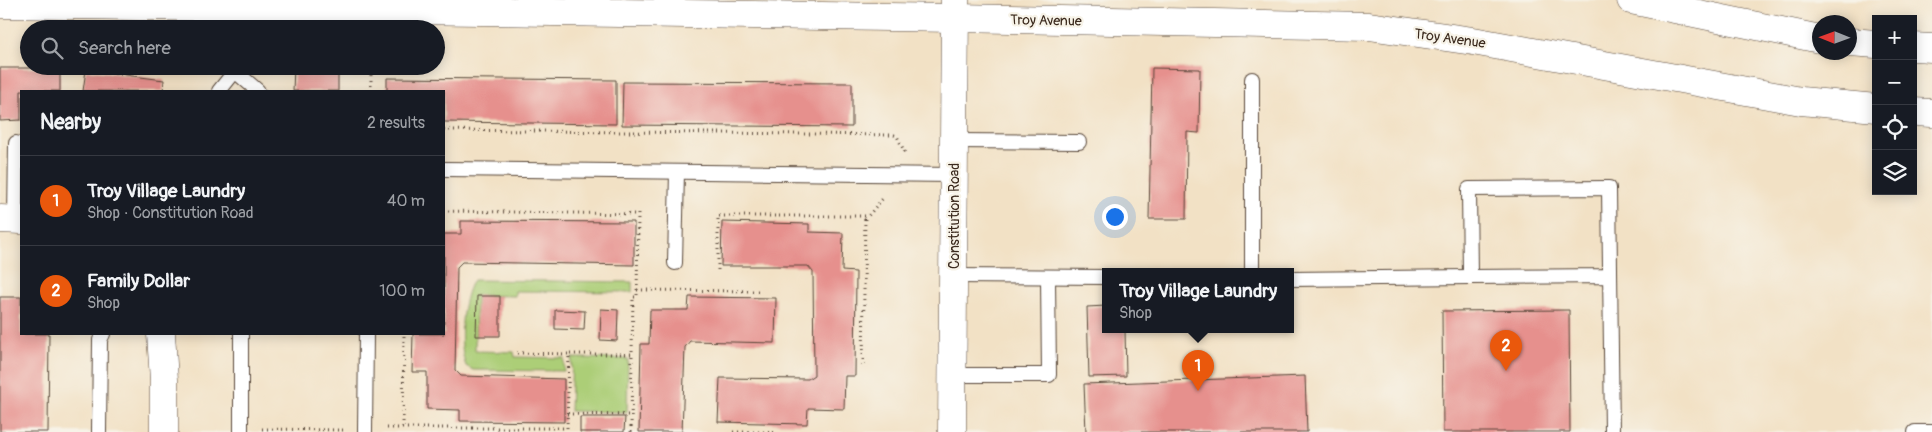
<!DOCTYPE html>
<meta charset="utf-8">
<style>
:root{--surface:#171b24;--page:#242831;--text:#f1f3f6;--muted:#9ea1a6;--line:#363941;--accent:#ea580c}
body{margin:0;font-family:Pangolin,sans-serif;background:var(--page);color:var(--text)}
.controls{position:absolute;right:15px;top:15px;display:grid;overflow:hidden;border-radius:0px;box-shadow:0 2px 12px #0003}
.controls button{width:45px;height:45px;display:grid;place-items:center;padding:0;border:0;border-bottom:1px solid var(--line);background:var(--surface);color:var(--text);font:25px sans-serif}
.compass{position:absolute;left:1812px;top:15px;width:45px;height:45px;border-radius:50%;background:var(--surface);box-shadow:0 2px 12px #0003;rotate:271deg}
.you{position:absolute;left:1114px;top:216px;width:18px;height:18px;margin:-12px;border:4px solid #fff;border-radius:50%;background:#1a73e8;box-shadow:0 0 0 8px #1a73e833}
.badge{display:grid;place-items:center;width:32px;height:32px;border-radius:50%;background:var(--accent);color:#fff;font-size:16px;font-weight:700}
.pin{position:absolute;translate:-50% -41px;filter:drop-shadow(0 1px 2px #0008)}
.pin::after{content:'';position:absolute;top:26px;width:18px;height:15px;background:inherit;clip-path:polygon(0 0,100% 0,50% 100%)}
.popup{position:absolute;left:1102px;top:268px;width:192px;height:65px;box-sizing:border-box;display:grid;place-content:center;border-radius:0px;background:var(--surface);filter:drop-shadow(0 1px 4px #0005);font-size:16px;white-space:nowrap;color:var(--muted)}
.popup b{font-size:19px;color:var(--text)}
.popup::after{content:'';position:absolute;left:50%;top:100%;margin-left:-10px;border:10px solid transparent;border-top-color:var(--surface)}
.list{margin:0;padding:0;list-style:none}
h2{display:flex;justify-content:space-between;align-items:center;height:65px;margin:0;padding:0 20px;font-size:21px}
h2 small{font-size:16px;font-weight:400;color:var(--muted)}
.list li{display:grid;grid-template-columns:32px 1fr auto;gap:15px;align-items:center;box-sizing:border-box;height:90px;padding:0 20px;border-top:1px solid var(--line)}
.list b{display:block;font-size:19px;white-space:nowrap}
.list p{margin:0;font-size:16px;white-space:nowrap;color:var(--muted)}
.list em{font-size:16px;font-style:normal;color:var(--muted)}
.icon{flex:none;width:28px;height:28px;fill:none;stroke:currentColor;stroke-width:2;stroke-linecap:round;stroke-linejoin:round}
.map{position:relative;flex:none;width:1932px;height:432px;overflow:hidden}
.search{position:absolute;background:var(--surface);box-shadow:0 2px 12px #0003;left:20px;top:20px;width:425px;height:55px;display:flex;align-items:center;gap:12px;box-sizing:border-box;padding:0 18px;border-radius:28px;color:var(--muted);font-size:19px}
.panel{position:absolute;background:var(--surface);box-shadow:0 2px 12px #0003;left:20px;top:90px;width:425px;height:245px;border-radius:0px}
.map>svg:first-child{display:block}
.green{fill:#acce77;stroke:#747c4a}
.building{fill:#e6908d}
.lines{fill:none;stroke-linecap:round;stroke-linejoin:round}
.service-casing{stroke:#564537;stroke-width:16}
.minor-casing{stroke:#564537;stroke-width:29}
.tertiary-casing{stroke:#564537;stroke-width:29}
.secondary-casing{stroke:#564537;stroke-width:29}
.path{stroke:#564537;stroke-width:3;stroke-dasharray:1 4;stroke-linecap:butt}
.service{stroke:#fff;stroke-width:14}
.minor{stroke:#fff;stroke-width:28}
.tertiary{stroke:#fff;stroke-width:28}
.secondary{stroke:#fff;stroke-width:28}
.labels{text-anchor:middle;stroke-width:4.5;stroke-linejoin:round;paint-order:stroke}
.street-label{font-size:14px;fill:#3b2a1e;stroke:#f7f3e8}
</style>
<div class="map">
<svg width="1932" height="432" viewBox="0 0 1932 432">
<rect width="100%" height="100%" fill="#f7f3e8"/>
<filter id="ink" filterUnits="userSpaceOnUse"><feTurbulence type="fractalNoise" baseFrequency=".02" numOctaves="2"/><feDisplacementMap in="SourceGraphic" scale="10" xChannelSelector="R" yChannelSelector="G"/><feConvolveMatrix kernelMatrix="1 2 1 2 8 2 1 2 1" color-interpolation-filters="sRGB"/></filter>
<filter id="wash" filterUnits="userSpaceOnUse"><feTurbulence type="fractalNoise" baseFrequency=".0096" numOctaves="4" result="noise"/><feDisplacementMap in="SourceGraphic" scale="20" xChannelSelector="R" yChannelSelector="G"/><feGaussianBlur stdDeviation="1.12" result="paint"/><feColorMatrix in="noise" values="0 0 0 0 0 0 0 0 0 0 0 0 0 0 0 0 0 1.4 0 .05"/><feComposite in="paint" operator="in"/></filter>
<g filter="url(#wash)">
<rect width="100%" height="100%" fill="#f2e1c5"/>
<g class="green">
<path d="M 473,280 L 632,282 L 632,292 L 515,291 L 515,296 L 476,295 L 475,351 L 514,352 L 515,357 L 564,358 L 564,371 L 473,370 L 466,366 C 458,345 461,299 473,280 Z"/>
<path d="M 572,358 L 628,359 L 627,412 L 570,411 Z"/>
</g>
<g id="blocks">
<g class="building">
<path d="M 294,66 L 338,66 L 338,91 L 293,91 Z"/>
<path d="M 0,68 L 60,68 L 60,91 L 21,91 L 21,120 L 0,121 Z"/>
<path d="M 1152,68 L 1200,69 L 1199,133 L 1187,132 L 1186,219 L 1149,219 Z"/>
<path d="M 86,70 L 164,80 L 163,91 L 83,91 Z"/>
<path d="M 387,78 L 616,80 L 616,124 L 444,122 L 444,91 L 387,91 Z"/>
<path d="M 623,82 L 852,83 L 852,127 L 622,125 Z"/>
<path d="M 461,221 L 634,222 L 634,265 L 462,262 L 457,267 L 455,370 L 461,376 L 564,379 L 564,422 L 460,421 L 460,410 L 427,409 L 427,372 L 412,372 L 413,334 L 444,334 L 444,234 L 461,234 Z"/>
<path d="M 722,222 L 809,224 L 809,232 L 843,233 L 842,271 L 856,272 L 855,376 L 845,376 L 844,409 L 808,408 L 807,424 L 718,422 L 720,378 L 808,379 L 814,375 L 813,272 L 808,266 L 721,266 Z"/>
<path d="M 477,296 L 500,296 L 500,336 L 476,336 Z"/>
<path d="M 0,297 L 21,297 L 21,334 L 49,334 L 48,432 L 0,432 Z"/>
<path d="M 689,297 L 776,298 L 775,343 L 690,341 L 685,347 L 682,432 L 639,432 L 641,344 L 649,344 L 650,310 L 688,310 Z"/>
<path d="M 1106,306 L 1106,330 L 1125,330 L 1126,376 L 1089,377 L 1087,307 Z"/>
<path d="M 601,309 L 618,310 L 617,341 L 600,340 Z"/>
<path d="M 555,310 L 585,311 L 584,330 L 555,329 Z"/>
<path d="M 1569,310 L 1570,432 L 1443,432 L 1442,311 Z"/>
<path d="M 1305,376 L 1307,432 L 1086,432 L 1084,384 Z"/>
<path d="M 580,417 L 625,417 L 624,432 L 580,432 Z"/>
</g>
</g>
</g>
<g filter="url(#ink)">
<use href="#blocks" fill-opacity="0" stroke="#564537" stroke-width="1"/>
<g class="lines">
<defs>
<g id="service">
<path d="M 219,91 L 235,71 L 258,91"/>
<path d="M 954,141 L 1079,142"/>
<path d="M 444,169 L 954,175"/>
<path d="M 15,220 L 16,143"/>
<path d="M 675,263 L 677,172"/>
<path d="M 1252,272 L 1252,79"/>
<path d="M 953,276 L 1106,277"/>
<path d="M 1610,276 L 1470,277 L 1469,189 L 1609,188 L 1612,432"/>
<path d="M 1290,279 L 1470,277"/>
<path d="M 953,375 L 1049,375 L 1048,277"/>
<path d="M 99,432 L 100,340 L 103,334"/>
<path d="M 241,432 L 241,334"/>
<path d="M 365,432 L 366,334"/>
<path d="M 1915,432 L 1932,432"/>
</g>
<g id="minor">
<path d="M 0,219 L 21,220"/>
<path d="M 161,334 L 164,380 L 164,432"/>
</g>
<path id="tertiary" d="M 952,432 L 955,0"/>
<g id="secondary">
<path d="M 1631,0 L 1820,39"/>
<path d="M 0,4 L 955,18 L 1369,26 L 1473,41 L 1801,101 L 1876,108"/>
<path d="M 1850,42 L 1876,44"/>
<path d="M 1913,47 L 1932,48"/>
<path d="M 1913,112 L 1932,113"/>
</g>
</defs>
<use href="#service" class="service-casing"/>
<use href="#minor" class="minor-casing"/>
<use href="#tertiary" class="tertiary-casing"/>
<use href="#secondary" class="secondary-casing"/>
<g class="path">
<path d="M 371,91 L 371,66"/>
<path d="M 444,130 L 894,135 L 897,136 L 905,153"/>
<path d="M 718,270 L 718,216 L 868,216 L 884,197"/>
<path d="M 637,290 L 762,291"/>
<path d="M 517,353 L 569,354"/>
<path d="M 863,365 L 865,216"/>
<path d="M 567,414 L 632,415"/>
<path d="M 403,427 L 404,334"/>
<path d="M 387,428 L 567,428 L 569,354 L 632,354 L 633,297 L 637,297 L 638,214 L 444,211"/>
<path d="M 262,429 L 343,430"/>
<path d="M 631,432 L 632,354"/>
<path d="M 733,432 L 774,432"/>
</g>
<use href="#service" class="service"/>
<use href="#minor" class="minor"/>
<use href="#tertiary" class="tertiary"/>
<use href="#secondary" class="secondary"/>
</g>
</g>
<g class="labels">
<g class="street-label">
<text transform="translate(1046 20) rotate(1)" y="5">Troy Avenue</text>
<text transform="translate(1450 38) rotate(8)" y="5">Troy Avenue</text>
<text transform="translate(954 216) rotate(-90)" y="5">Constitution Road</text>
</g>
</g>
</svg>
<div class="controls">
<button>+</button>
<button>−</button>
<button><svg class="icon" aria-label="locate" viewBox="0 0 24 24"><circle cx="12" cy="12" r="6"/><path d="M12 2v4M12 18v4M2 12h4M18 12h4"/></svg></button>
<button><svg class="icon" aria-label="layers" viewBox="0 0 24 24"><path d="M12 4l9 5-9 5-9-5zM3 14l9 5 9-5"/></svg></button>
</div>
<svg class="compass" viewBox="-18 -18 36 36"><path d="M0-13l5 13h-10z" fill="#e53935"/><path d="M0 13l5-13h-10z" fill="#9ea1a6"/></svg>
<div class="you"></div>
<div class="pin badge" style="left:1198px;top:391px">1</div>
<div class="popup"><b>Troy Village Laundry</b>Shop</div>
<div class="pin badge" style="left:1506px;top:371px">2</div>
<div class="search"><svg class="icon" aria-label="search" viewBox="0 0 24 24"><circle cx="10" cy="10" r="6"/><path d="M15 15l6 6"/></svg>Search here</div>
<section class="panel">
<h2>Nearby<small>2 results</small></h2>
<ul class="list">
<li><span class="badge">1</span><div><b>Troy Village Laundry</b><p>Shop · Constitution Road</p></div><em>40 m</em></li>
<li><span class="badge">2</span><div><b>Family Dollar</b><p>Shop</p></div><em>100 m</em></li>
</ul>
</section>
</div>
